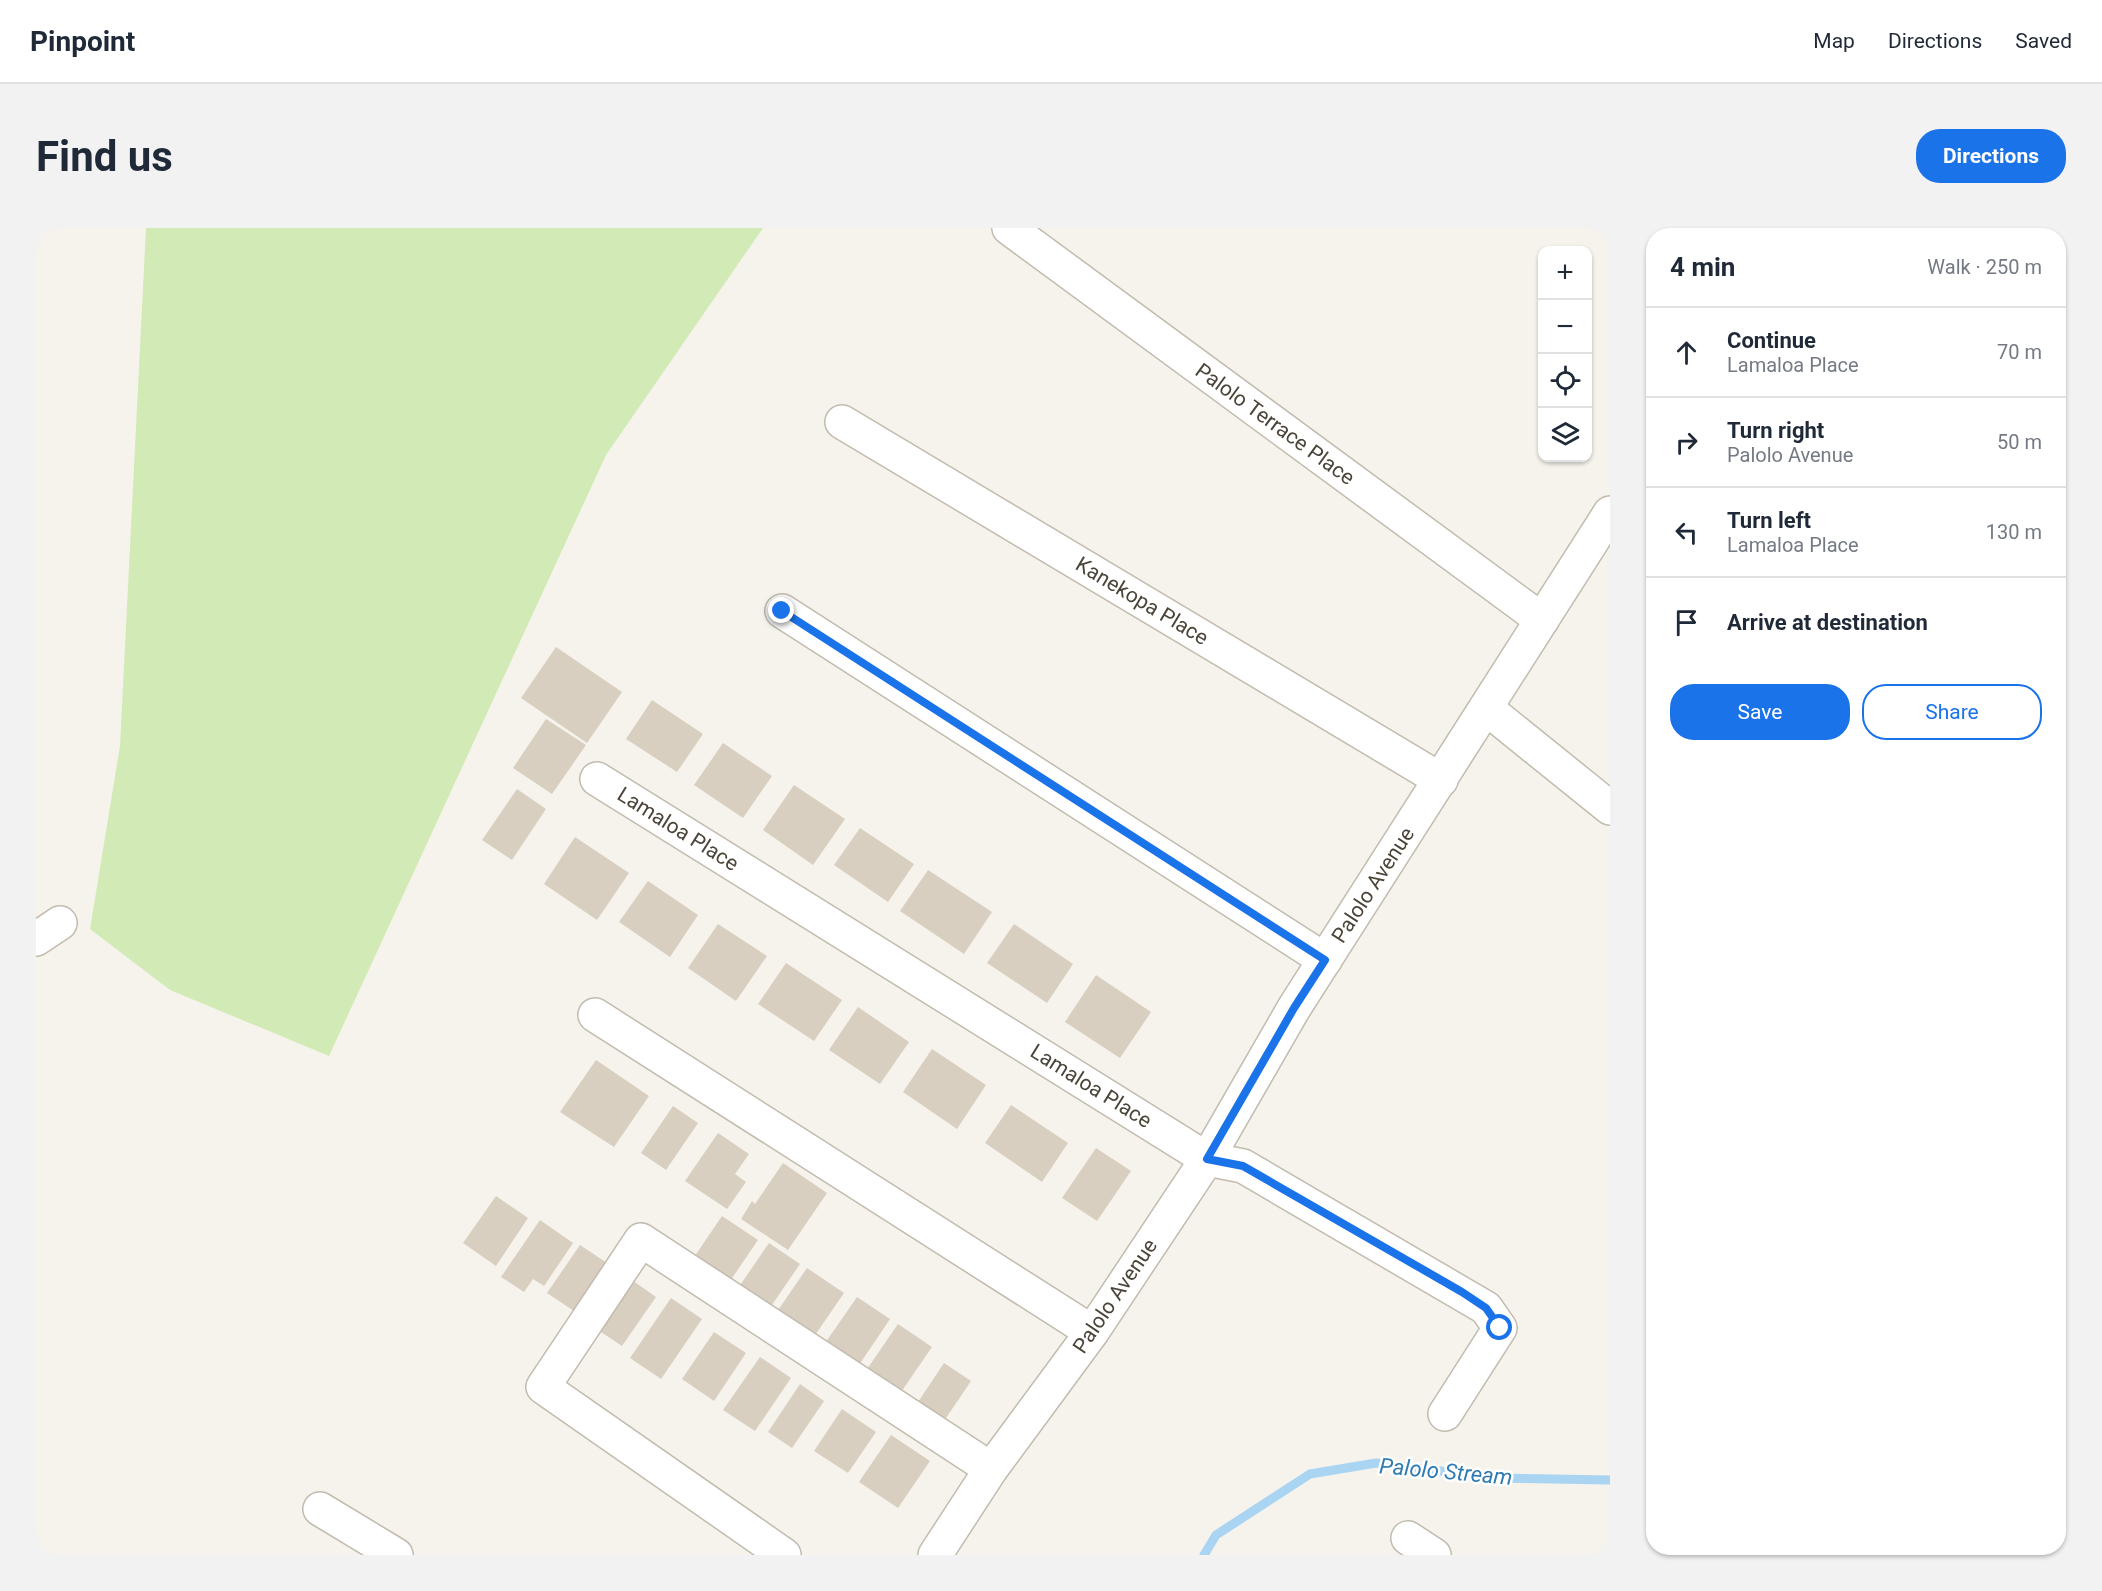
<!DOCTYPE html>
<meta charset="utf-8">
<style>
:root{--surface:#fff;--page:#f2f2f3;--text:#1f2937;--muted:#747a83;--line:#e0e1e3;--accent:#1a73e8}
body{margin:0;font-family:Roboto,sans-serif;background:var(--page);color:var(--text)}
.controls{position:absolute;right:18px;top:18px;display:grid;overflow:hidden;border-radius:12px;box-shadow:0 2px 4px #0004}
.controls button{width:54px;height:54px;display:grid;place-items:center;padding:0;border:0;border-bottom:2px solid var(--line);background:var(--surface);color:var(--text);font:30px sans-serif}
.stop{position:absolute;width:18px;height:18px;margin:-14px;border:4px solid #1a73e8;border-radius:50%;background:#fff}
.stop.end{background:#1a73e8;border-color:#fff;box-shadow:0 2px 6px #0008}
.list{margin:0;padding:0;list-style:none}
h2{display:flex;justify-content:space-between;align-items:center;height:78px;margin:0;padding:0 24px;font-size:26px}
h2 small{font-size:20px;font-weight:400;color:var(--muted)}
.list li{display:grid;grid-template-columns:39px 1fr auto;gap:18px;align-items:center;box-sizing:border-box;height:90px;padding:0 24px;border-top:2px solid var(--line)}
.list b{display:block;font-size:22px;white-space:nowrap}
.list p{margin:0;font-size:20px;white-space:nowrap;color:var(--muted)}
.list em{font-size:20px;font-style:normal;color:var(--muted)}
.actions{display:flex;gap:12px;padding:18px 24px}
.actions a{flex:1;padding:14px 0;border:2px solid var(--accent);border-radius:24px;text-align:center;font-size:21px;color:var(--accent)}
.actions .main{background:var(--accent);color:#fff}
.icon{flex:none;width:33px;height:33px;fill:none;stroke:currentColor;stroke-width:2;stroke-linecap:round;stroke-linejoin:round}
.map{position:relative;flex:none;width:1574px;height:1327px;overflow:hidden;border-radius:24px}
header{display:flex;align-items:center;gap:36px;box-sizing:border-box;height:84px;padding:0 30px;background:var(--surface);border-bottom:2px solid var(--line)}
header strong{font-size:28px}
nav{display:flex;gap:33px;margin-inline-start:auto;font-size:21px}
.intro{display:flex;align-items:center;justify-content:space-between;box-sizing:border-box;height:144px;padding:0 36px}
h1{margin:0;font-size:42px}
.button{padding:15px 27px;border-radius:24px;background:var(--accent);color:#fff;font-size:21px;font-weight:700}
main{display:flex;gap:36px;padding:0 36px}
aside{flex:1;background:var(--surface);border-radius:24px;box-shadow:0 2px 4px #0004}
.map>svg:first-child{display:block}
.green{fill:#d2eab5}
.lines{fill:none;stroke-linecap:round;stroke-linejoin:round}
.stream{stroke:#a9d4f2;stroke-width:9}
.building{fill:#d8cfc1}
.minor-casing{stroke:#c2bbae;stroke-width:36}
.tertiary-casing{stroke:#c2bbae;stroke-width:36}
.minor{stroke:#fff;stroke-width:33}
.tertiary{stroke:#fff;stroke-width:33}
.route{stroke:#1a73e8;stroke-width:8}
.labels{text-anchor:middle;stroke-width:5;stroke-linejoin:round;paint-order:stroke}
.street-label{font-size:21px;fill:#4b4439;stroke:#fff}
.water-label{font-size:22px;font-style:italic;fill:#2e7ab2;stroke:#fff}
</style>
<header>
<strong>Pinpoint</strong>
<nav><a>Map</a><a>Directions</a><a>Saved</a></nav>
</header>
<div class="intro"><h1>Find us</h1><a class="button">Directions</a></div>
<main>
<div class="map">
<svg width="1574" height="1327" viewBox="0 0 1574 1327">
<rect width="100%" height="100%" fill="#f6f3ec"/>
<path class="green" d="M 110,0 L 727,0 L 570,227 L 293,828 L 134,762 L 54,701 L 84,518 Z"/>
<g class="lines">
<path class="stream" d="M 1168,1327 L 1180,1307 L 1274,1246 L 1340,1235 L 1461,1250 L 1574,1252"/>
</g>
<g class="building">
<path d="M 520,419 L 586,464 L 551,515 L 485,470 Z"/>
<path d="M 616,472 L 667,506 L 641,544 L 590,511 Z"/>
<path d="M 510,491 L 550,517 L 516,566 L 477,540 Z"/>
<path d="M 687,515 L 736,548 L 707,590 L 658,557 Z"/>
<path d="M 758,557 L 809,591 L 777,637 L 727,602 Z"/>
<path d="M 481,561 L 510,581 L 476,632 L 446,612 Z"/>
<path d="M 824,600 L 878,636 L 852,674 L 798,637 Z"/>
<path d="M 539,609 L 593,645 L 561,692 L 508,656 Z"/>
<path d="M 892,642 L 956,684 L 928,726 L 864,683 Z"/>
<path d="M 612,653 L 662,687 L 634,729 L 583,694 Z"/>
<path d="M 682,696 L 731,728 L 700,773 L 652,740 Z"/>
<path d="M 978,696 L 1037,736 L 1011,775 L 951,735 Z"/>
<path d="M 750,735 L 806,772 L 778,813 L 722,776 Z"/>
<path d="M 1060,747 L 1115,784 L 1084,830 L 1029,794 Z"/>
<path d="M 822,779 L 873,814 L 844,856 L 793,822 Z"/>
<path d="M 896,821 L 950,857 L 921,901 L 867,864 Z"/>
<path d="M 560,832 L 613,868 L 578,919 L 524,884 Z"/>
<path d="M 975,877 L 1032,915 L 1006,954 L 949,915 Z"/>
<path d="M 637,878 L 662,895 L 630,942 L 605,925 Z"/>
<path d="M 682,905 L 713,926 L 699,946 L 710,954 L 691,981 L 649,953 Z"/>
<path d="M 1060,920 L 1095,943 L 1061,993 L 1026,970 Z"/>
<path d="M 747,935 L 791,965 L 752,1022 L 705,991 L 716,973 L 719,976 Z"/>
<path d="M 460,968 L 492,990 L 460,1038 L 427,1015 Z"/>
<path d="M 686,988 L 722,1012 L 690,1059 L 654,1035 Z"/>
<path d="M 504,992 L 537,1015 L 508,1058 L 497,1051 L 488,1064 L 465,1049 Z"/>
<path d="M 733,1015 L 764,1036 L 729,1087 L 698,1066 Z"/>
<path d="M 544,1017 L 577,1039 L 544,1087 L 511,1065 Z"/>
<path d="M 771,1040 L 808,1065 L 775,1113 L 738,1088 Z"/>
<path d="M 593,1050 L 620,1069 L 586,1118 L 559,1100 Z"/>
<path d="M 821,1069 L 854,1091 L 819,1143 L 785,1121 Z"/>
<path d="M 635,1070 L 666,1091 L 625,1151 L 594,1130 Z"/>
<path d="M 862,1096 L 896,1119 L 861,1170 L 827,1147 Z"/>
<path d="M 678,1104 L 710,1125 L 678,1173 L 646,1151 Z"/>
<path d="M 724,1129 L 755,1150 L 719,1203 L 687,1182 Z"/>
<path d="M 908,1135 L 935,1153 L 908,1193 L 882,1174 Z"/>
<path d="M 764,1156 L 788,1173 L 756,1220 L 732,1204 Z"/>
<path d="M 806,1181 L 840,1204 L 812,1245 L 778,1223 Z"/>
<path d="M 855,1207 L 894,1233 L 862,1280 L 823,1254 Z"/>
</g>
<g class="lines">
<defs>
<g id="minor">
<path d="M 973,0 L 1506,392"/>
<path d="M 806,194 L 1405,552"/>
<path d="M 746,383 L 1289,732"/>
<path d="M 1450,480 L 1574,580"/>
<path d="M 561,551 L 1171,931 L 1207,938 L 1450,1080 L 1464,1100 L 1409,1186"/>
<path d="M 0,711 L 24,695"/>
<path d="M 559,787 L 1056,1104"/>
<path d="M 284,1281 L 360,1327"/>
<path d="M 1372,1310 L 1398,1327"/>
<path d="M 748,1327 L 507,1159 L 605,1012 L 955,1241"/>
</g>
<path id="tertiary" d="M 899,1327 L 955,1241 L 1056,1104 L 1171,931 L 1258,780 L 1574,285"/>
</defs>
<use href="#minor" class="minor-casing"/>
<use href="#tertiary" class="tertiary-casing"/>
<use href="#minor" class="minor"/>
<use href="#tertiary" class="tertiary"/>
</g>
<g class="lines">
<path class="route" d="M 746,383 L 1289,732 L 1258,780 L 1171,931 L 1207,938 L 1426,1064 L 1450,1080 L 1464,1100"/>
</g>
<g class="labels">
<g class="street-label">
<text transform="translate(1239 196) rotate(36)" y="7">Palolo Terrace Place</text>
<text transform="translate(1106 373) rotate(31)" y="7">Kanekopa Place</text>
<text transform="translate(642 601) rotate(32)" y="7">Lamaloa Place</text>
<text transform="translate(1337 657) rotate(-57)" y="7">Palolo Avenue</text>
<text transform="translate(1055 858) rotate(32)" y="7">Lamaloa Place</text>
<text transform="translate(1079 1068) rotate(-56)" y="7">Palolo Avenue</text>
</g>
<g class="water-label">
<text transform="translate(1410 1243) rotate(5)" y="8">Palolo Stream</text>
</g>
</g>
</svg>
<div class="controls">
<button>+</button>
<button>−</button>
<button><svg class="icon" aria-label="locate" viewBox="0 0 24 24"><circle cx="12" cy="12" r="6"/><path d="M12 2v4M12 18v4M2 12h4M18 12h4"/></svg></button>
<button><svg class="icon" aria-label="layers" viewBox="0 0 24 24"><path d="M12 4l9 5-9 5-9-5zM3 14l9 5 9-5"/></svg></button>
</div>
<div class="stop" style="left:1464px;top:1100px"></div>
<div class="stop end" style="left:746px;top:383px"></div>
</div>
<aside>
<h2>4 min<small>Walk · 250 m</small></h2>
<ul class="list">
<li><svg class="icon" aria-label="ahead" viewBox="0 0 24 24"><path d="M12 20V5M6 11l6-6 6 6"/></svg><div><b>Continue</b><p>Lamaloa Place</p></div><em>70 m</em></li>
<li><svg class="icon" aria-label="right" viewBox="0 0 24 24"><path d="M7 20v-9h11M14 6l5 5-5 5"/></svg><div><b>Turn right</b><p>Palolo Avenue</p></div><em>50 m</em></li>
<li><svg class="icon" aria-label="left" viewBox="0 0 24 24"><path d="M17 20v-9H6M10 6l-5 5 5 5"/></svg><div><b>Turn left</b><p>Lamaloa Place</p></div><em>130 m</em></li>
<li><svg class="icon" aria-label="arrive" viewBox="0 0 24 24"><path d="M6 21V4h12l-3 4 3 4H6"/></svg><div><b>Arrive at destination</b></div></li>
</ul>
<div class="actions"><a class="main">Save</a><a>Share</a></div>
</aside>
</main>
